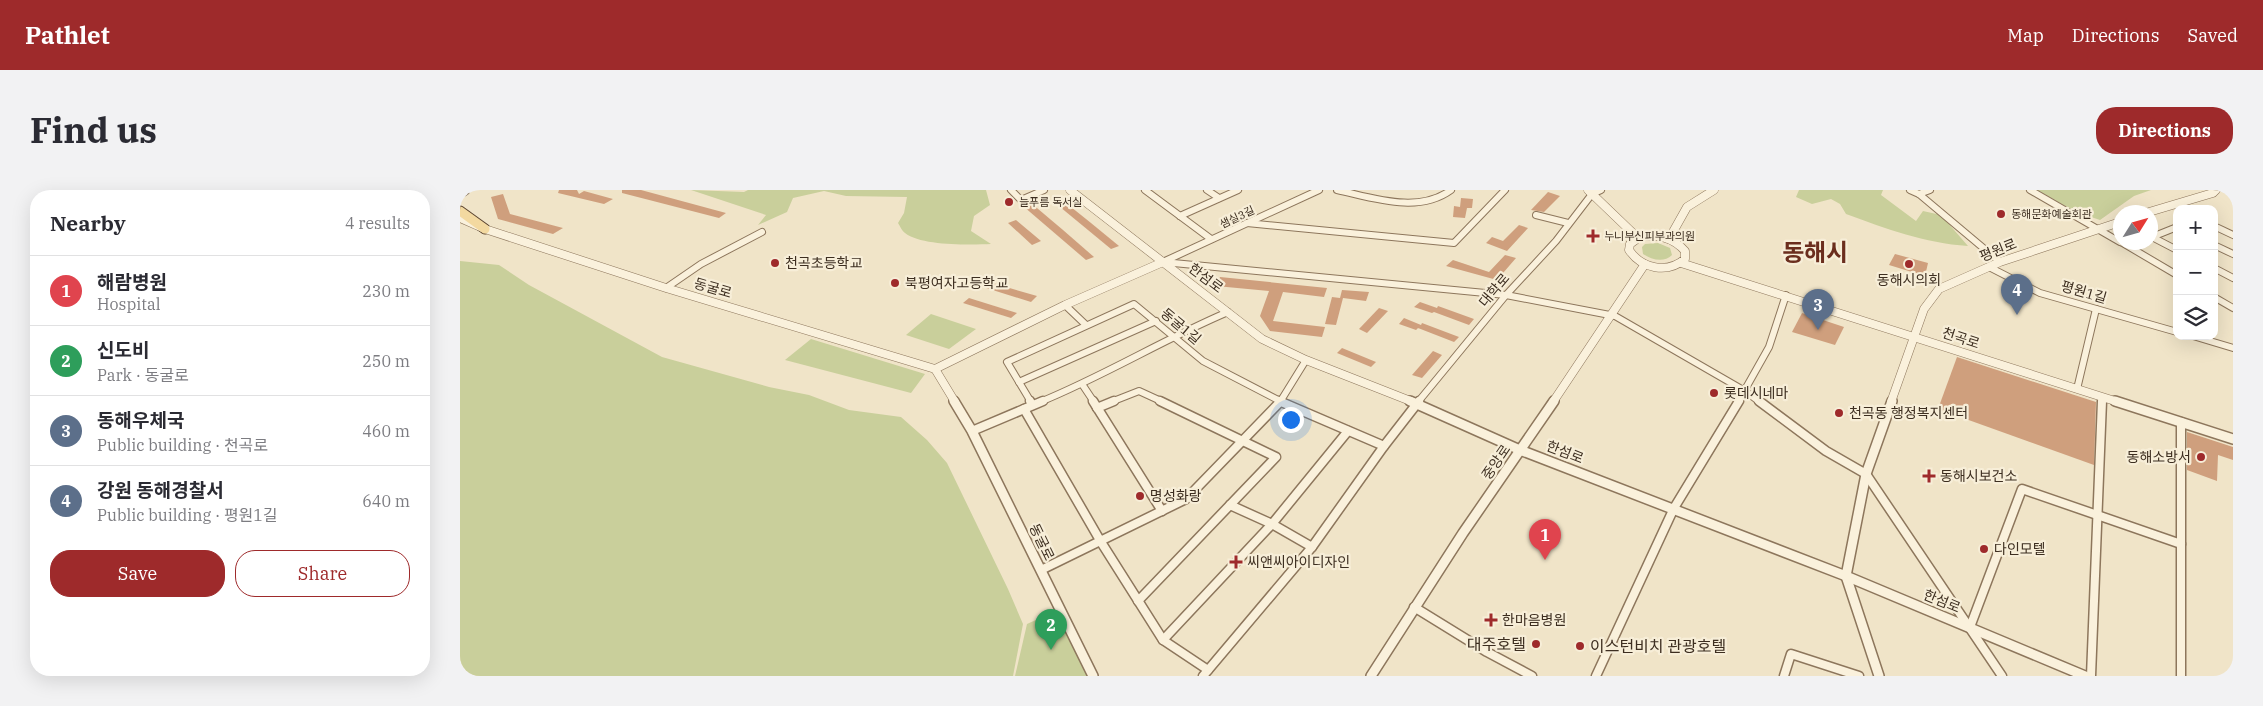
<!DOCTYPE html>
<meta charset="utf-8">
<style>
:root{--surface:#fff;--page:#f2f2f3;--text:#2b2b33;--muted:#7c7c81;--line:#e1e1e2;--accent:#9e2a2b}
body{margin:0;font-family:"IBM Plex Serif","Noto Sans KR",serif;background:var(--page);color:var(--text)}
.controls{position:absolute;right:15px;top:15px;display:grid;overflow:hidden;border-radius:10px;box-shadow:0 5px 20px #0002}
.controls button{width:45px;height:45px;display:grid;place-items:center;padding:0;border:0;border-bottom:1px solid var(--line);background:var(--surface);color:var(--text);font:25px sans-serif}
.compass{position:absolute;left:1653px;top:15px;width:45px;height:45px;border-radius:50%;background:var(--surface);box-shadow:0 5px 20px #0002;rotate:53deg}
.you{position:absolute;left:830px;top:229px;width:18px;height:18px;margin:-12px;border:4px solid #fff;border-radius:50%;background:#1a73e8;box-shadow:0 0 0 8px #1a73e833}
.badge{display:grid;place-items:center;width:32px;height:32px;border-radius:50%;background:var(--accent);color:#fff;font-size:16px;font-weight:700}
.pin{position:absolute;translate:-50% -41px;filter:drop-shadow(0 1px 2px #0008)}
.pin::after{content:'';position:absolute;top:26px;width:18px;height:15px;background:inherit;clip-path:polygon(0 0,100% 0,50% 100%)}
.list{margin:0;padding:0;list-style:none}
h2{display:flex;justify-content:space-between;align-items:center;height:65px;margin:0;padding:0 20px;font-size:21px}
h2 small{font-size:16px;font-weight:400;color:var(--muted)}
.list li{display:grid;grid-template-columns:32px 1fr auto;gap:15px;align-items:center;box-sizing:border-box;height:70px;padding:0 20px;border-top:1px solid var(--line)}
.list b{display:block;font-size:19px;white-space:nowrap}
.list p{margin:0;font-size:16px;white-space:nowrap;color:var(--muted)}
.list em{font-size:16px;font-style:normal;color:var(--muted)}
.actions{display:flex;gap:10px;padding:15px 20px}
.actions a{flex:1;padding:11px 0;border:1px solid var(--accent);border-radius:20px;text-align:center;font-size:18px;color:var(--accent)}
.actions .main{background:var(--accent);color:#fff}
.icon{flex:none;width:28px;height:28px;fill:none;stroke:currentColor;stroke-width:2;stroke-linecap:round;stroke-linejoin:round}
.map{position:relative;flex:none;width:1773px;height:486px;overflow:hidden;border-radius:20px}
header{display:flex;align-items:center;gap:30px;box-sizing:border-box;height:70px;padding:0 25px;background:var(--accent);color:#fff}
header strong{font-size:24px}
nav{display:flex;gap:28px;margin-inline-start:auto;font-size:18px}
.intro{display:flex;align-items:center;justify-content:space-between;box-sizing:border-box;height:120px;padding:0 30px}
h1{margin:0;font-size:35px}
.button{padding:12px 22px;border-radius:20px;background:var(--accent);color:#fff;font-size:18px;font-weight:700}
main{display:flex;gap:30px;padding:0 30px}
aside{flex:1;background:var(--surface);border-radius:20px;box-shadow:0 5px 20px #0002}
.map>svg:first-child{display:block}
.green{fill:#c9cf9b}
.building{fill:#cf9f7d}
.lines{fill:none;stroke-linecap:round;stroke-linejoin:round}
.minor-far1-casing{stroke:#8d765c;stroke-width:8}
.minor-casing{stroke:#8d765c;stroke-width:11}
.tertiary-far1-casing{stroke:#8d765c;stroke-width:9}
.tertiary-casing{stroke:#8d765c;stroke-width:12}
.primary-casing{stroke:#5b4430;stroke-width:11}
.minor-far1{stroke:#faf1dc;stroke-width:6}
.minor{stroke:#faf1dc;stroke-width:8}
.tertiary-far1{stroke:#faf1dc;stroke-width:8}
.tertiary{stroke:#faf1dc;stroke-width:9}
.primary{stroke:#f3d9a0;stroke-width:9}
.poi-dot{fill:#9e2a2b;stroke:#f7eed8;stroke-width:2}
.labels{text-anchor:middle;stroke-width:4.5;stroke-linejoin:round;paint-order:stroke}
.far-poi-label{font-size:11px;fill:#3d2e20;stroke:#f7eed8;text-anchor:start}
.far-street-label{font-size:11px;fill:#3d2e20;stroke:#f7eed8}
.street-label{font-size:14px;fill:#3d2e20;stroke:#f7eed8}
.poi-label{font-size:14px;fill:#3d2e20;stroke:#f7eed8;text-anchor:start}
.near-poi-label{font-size:16px;fill:#3d2e20;stroke:#f7eed8;text-anchor:end}
.town-label{font-size:24px;font-weight:bold;fill:#6b2e1e;stroke:#f7eed8}
</style>
<header>
<strong>Pathlet</strong>
<nav><a>Map</a><a>Directions</a><a>Saved</a></nav>
</header>
<div class="intro"><h1>Find us</h1><a class="button">Directions</a></div>
<main>
<aside>
<h2>Nearby<small>4 results</small></h2>
<ul class="list">
<li><span class="badge" style="background:#e0444e">1</span><div><b>해람병원</b><p>Hospital</p></div><em>230 m</em></li>
<li><span class="badge" style="background:#2e9e5b">2</span><div><b>신도비</b><p>Park · 동굴로</p></div><em>250 m</em></li>
<li><span class="badge" style="background:#5c6f8a">3</span><div><b>동해우체국</b><p>Public building · 천곡로</p></div><em>460 m</em></li>
<li><span class="badge" style="background:#5c6f8a">4</span><div><b>강원 동해경찰서</b><p>Public building · 평원1길</p></div><em>640 m</em></li>
</ul>
<div class="actions"><a class="main">Save</a><a>Share</a></div>
</aside>
<div class="map">
<svg width="1773" height="486" viewBox="0 0 1773 486">
<rect width="100%" height="100%" fill="#f0e4c8"/>
<g class="green">
<path d="M 231,0 L 284,2 L 288,0 L 526,0 L 530,15 L 514,26 L 511,41 L 531,54 C 511,55 461,56 445,43 C 442,41 440,36 438,33 L 444,23 L 447,7 L 386,6 L 364,1 L 333,8 L 327,22 L 298,35 L 306,25 Z"/>
<path d="M 1339,0 L 1423,0 L 1421,5 L 1456,31 L 1463,21 L 1481,25 L 1508,56 C 1464,53 1427,39 1386,24 L 1380,14 L 1371,9 L 1352,14 L 1336,7 Z"/>
<path d="M 1577,0 L 1691,0 L 1674,6 L 1640,30 L 1616,22 Z"/>
<path d="M 1198,53 L 1210,58 L 1212,65 C 1204,73 1192,70 1183,64 L 1182,57 L 1185,54 Z"/>
<path d="M 0,71 L 39,75 L 69,95 L 202,167 L 309,197 L 349,205 L 389,220 L 441,227 L 467,250 L 487,273 L 548,399 L 563,434 L 553,486 L 0,486 Z"/>
<path d="M 471,124 L 516,139 L 489,159 L 446,145 Z"/>
<path d="M 351,149 L 465,184 L 451,203 L 325,170 Z"/>
<path d="M 600,419 L 633,486 L 555,486 L 567,434 Z"/>
</g>
<g class="building">
<path d="M 99,0 L 117,0 L 119,4 L 124,1 L 153,9 L 144,14 L 98,3 Z"/>
<path d="M 162,0 L 181,0 L 266,23 L 259,28 L 162,3 Z"/>
<path d="M 1088,2 L 1100,6 L 1084,22 L 1071,20 Z"/>
<path d="M 43,4 L 50,24 L 103,38 L 93,44 L 38,29 L 31,7 Z"/>
<path d="M 1001,8 L 1013,9 L 1012,18 L 1007,18 L 1005,28 L 993,27 L 994,16 L 1000,17 Z"/>
<path d="M 601,9 L 631,33 L 659,56 L 651,59 L 594,12 Z"/>
<path d="M 571,13 L 603,40 L 634,67 L 626,70 L 563,16 Z"/>
<path d="M 556,30 L 581,51 L 572,55 L 548,33 Z"/>
<path d="M 1059,35 L 1068,38 L 1047,61 L 1026,53 L 1032,47 L 1043,51 Z"/>
<path d="M 1435,64 L 1468,73 L 1465,86 L 1429,75 Z"/>
<path d="M 1045,65 L 1056,68 L 1037,90 L 986,76 L 993,70 L 1029,82 Z"/>
<path d="M 760,87 L 867,98 L 864,107 L 823,102 L 813,131 L 865,137 L 862,147 L 810,141 L 800,126 L 809,101 L 756,96 Z"/>
<path d="M 529,92 L 577,106 L 571,112 L 523,97 Z"/>
<path d="M 882,100 L 909,102 L 906,111 L 883,108 L 876,135 L 865,134 L 872,107 L 880,108 Z"/>
<path d="M 509,108 L 557,123 L 551,128 L 503,113 Z"/>
<path d="M 960,112 L 977,118 L 978,116 L 1014,129 L 1009,135 L 974,122 L 972,123 L 954,117 Z"/>
<path d="M 919,118 L 928,121 L 907,143 L 899,139 Z"/>
<path d="M 1342,123 L 1384,137 L 1375,155 L 1332,142 Z"/>
<path d="M 944,128 L 961,135 L 962,133 L 999,147 L 994,152 L 958,138 L 959,137 L 956,140 L 939,134 Z"/>
<path d="M 882,158 L 916,172 L 911,177 L 877,163 Z"/>
<path d="M 973,161 L 982,165 L 962,188 L 952,185 Z"/>
<path d="M 1497,167 L 1636,212 L 1634,275 L 1478,219 Z"/>
<path d="M 1727,242 L 1773,257 L 1773,270 L 1758,265 L 1757,291 L 1727,280 Z"/>
</g>
<g class="lines">
<defs>
<g id="minor-far1">
<path d="M 551,0 L 561,10 L 584,0"/>
<path d="M 685,0 L 751,49"/>
<path d="M 747,0 L 759,8"/>
<path d="M 877,0 C 914,8 958,24 991,0"/>
<path d="M 1450,0 L 1459,4 L 1540,72"/>
<path d="M 1570,0 L 1660,52"/>
<path d="M 1459,4 L 1470,0"/>
<path d="M 1076,25 L 1108,33"/>
<path d="M 720,26 L 778,0"/>
<path d="M 787,33 L 994,53 L 1045,0"/>
<path d="M 1754,36 L 1773,45"/>
<path d="M 1717,37 L 1692,47 L 1717,60"/>
<path d="M 1661,52 L 1717,85"/>
<path d="M 1754,55 L 1773,64"/>
<path d="M 705,71 L 859,0"/>
<path d="M 703,72 L 1046,105 L 1155,126 L 1285,201 L 1300,212"/>
<path d="M 1529,77 L 1580,103 L 1717,142"/>
<path d="M 1754,78 L 1773,88"/>
<path d="M 206,98 L 241,74 L 302,42"/>
<path d="M 1754,107 L 1773,118"/>
<path d="M 605,115 L 626,135"/>
<path d="M 1733,146 L 1773,158"/>
<path d="M 559,192 L 696,131"/>
<path d="M 622,194 L 634,212"/>
<path d="M 1617,199 L 1636,119"/>
<path d="M 571,212 L 547,172 L 674,114 L 743,171 L 822,212"/>
<path d="M 580,212 C 644,186 704,149 768,122"/>
<path d="M 651,212 L 679,201 L 703,212"/>
<path d="M 820,212 L 846,170"/>
<path d="M 958,212 L 1046,105 L 1096,51 L 1132,4 L 1141,0"/>
<path d="M 1278,212 L 1309,157 L 1326,105"/>
<path d="M 1642,212 L 1642,207"/>
</g>
<g id="minor">
<path d="M 570,211 L 572,215"/>
<path d="M 633,211 L 702,321"/>
<path d="M 819,211 L 924,256"/>
<path d="M 1299,211 L 1366,261 L 1406,284 L 1542,486"/>
<path d="M 637,218 L 654,211"/>
<path d="M 564,219 L 641,352 L 703,450 L 748,480"/>
<path d="M 1721,232 L 1721,486"/>
<path d="M 512,241 L 583,211"/>
<path d="M 770,315 L 812,334 L 888,241"/>
<path d="M 581,380 L 726,309 L 821,211"/>
<path d="M 678,411 L 816,267 L 700,211"/>
<path d="M 954,417 L 1027,462 L 1072,486"/>
<path d="M 1510,437 L 1562,299 L 1721,354"/>
<path d="M 703,450 L 812,334 L 852,357"/>
<path d="M 743,486 L 852,357 L 924,256 L 959,211"/>
<path d="M 1136,486 L 1214,318 L 1279,211"/>
<path d="M 1324,486 L 1331,464 L 1399,486"/>
<path d="M 1631,486 L 1642,211"/>
</g>
<g id="tertiary-far1">
<path d="M 610,0 L 802,149 L 846,170 L 953,212"/>
<path d="M 1128,0 L 1178,48"/>
<path d="M 1689,22 L 1753,3 L 1756,0"/>
<path d="M 0,28 L 25,39 L 206,98 L 475,179 L 495,212"/>
<path d="M 1181,46 C 1198,45 1213,47 1225,61 L 1225,69 C 1207,84 1182,79 1169,60 L 1170,54 Z"/>
<path d="M 1209,49 L 1227,17 L 1254,0"/>
<path d="M 1221,73 L 1658,212"/>
<path d="M 475,179 L 605,115 L 703,72"/>
<path d="M 1093,212 L 1185,74"/>
<path d="M 1431,212 L 1464,119 L 1479,99 L 1540,72 L 1660,32"/>
</g>
<g id="tertiary">
<path d="M 494,211 L 512,241 L 633,486"/>
<path d="M 950,211 L 1060,260 L 1386,386 L 1625,486"/>
<path d="M 1655,211 L 1773,249"/>
<path d="M 911,486 L 1003,343 L 1094,211"/>
<path d="M 1419,486 L 1386,386 L 1406,284 L 1432,211"/>
</g>
<g id="primary">
<path d="M 0,3 L 5,0"/>
<path d="M 0,21 L 25,39"/>
</g>
</defs>
<use href="#minor-far1" class="minor-far1-casing"/>
<use href="#minor" class="minor-casing"/>
<use href="#tertiary-far1" class="tertiary-far1-casing"/>
<use href="#tertiary" class="tertiary-casing"/>
<use href="#primary" class="primary-casing"/>
<use href="#minor-far1" class="minor-far1"/>
<use href="#minor" class="minor"/>
<use href="#tertiary-far1" class="tertiary-far1"/>
<use href="#tertiary" class="tertiary"/>
<use href="#primary" class="primary"/>
</g>
<g class="poi-dot">
<circle cx="549" cy="12" r="5"/>
<circle cx="1541" cy="24" r="5"/>
<path d="M1130.5 38.5h5v5h5v5h-5v5h-5v-5h-5v-5h5z"/>
<circle cx="315" cy="73" r="5"/>
<circle cx="1449" cy="74" r="5"/>
<circle cx="435" cy="93" r="5"/>
<circle cx="1254" cy="203" r="5"/>
<circle cx="1379" cy="223" r="5"/>
<circle cx="1741" cy="267" r="5"/>
<path d="M1466.5 278.5h5v5h5v5h-5v5h-5v-5h-5v-5h5z"/>
<circle cx="680" cy="306" r="5"/>
<circle cx="1524" cy="359" r="5"/>
<path d="M773.5 364.5h5v5h5v5h-5v5h-5v-5h-5v-5h5z"/>
<path d="M1028.5 422.5h5v5h5v5h-5v5h-5v-5h-5v-5h5z"/>
<circle cx="1076" cy="454" r="5"/>
<circle cx="1120" cy="456" r="5"/>
</g>
<g class="labels">
<g class="far-poi-label">
<text x="559" y="16">늘푸름 독서실</text>
<text x="1551" y="28">동해문화예술회관</text>
<text x="1144" y="50">누니부신피부과의원</text>
</g>
<g class="far-street-label">
<text transform="translate(777 27) rotate(-25)" y="4">샘실3길</text>
</g>
<g class="street-label">
<text transform="translate(1538 60) rotate(-22)" y="5">평원로</text>
<text transform="translate(746 88) rotate(37)" y="5">한섬로</text>
<text transform="translate(253 98) rotate(16)" y="5">동굴로</text>
<text transform="translate(1034 100) rotate(-50)" y="5">대학로</text>
<text transform="translate(1624 102) rotate(16)" y="5">평원1길</text>
<text transform="translate(721 136) rotate(40)" y="5">동굴1길</text>
<text transform="translate(1501 148) rotate(18)" y="5">천곡로</text>
<text transform="translate(1105 262) rotate(21)" y="5">한섬로</text>
<text transform="translate(1036 272) rotate(-56)" y="5">중앙로</text>
<text transform="translate(582 352) rotate(64)" y="5">동굴로</text>
<text transform="translate(1482 411) rotate(22)" y="5">한섬로</text>
</g>
<g class="poi-label">
<text x="325" y="78">천곡초등학교</text>
<text x="1449" y="95" text-anchor="middle">동해시의회</text>
<text x="445" y="98">북평여자고등학교</text>
<text x="1264" y="208">롯데시네마</text>
<text x="1389" y="228">천곡동 행정복지센터</text>
<text x="1731" y="272" text-anchor="end">동해소방서</text>
<text x="1480" y="291">동해시보건소</text>
<text x="690" y="311">명성화랑</text>
<text x="1534" y="364">다인모텔</text>
<text x="787" y="377">씨앤씨아이디자인</text>
<text x="1042" y="435">한마음병원</text>
</g>
<g class="near-poi-label">
<text x="1066" y="460">대주호텔</text>
<text x="1130" y="462" text-anchor="start">이스턴비치 관광호텔</text>
</g>
<g class="town-label">
<text x="1355" y="71">동해시</text>
</g>
</g>
</svg>
<div class="controls">
<button>+</button>
<button>−</button>
<button><svg class="icon" aria-label="layers" viewBox="0 0 24 24"><path d="M12 4l9 5-9 5-9-5zM3 14l9 5 9-5"/></svg></button>
</div>
<svg class="compass" viewBox="-18 -18 36 36"><path d="M0-13l5 13h-10z" fill="#e53935"/><path d="M0 13l5-13h-10z" fill="#7c7c81"/></svg>
<div class="you"></div>
<div class="pin badge" style="left:1085px;top:370px;background:#e0444e">1</div>
<div class="pin badge" style="left:591px;top:460px;background:#2e9e5b">2</div>
<div class="pin badge" style="left:1358px;top:140px;background:#5c6f8a">3</div>
<div class="pin badge" style="left:1557px;top:125px;background:#5c6f8a">4</div>
</div>
</main>
